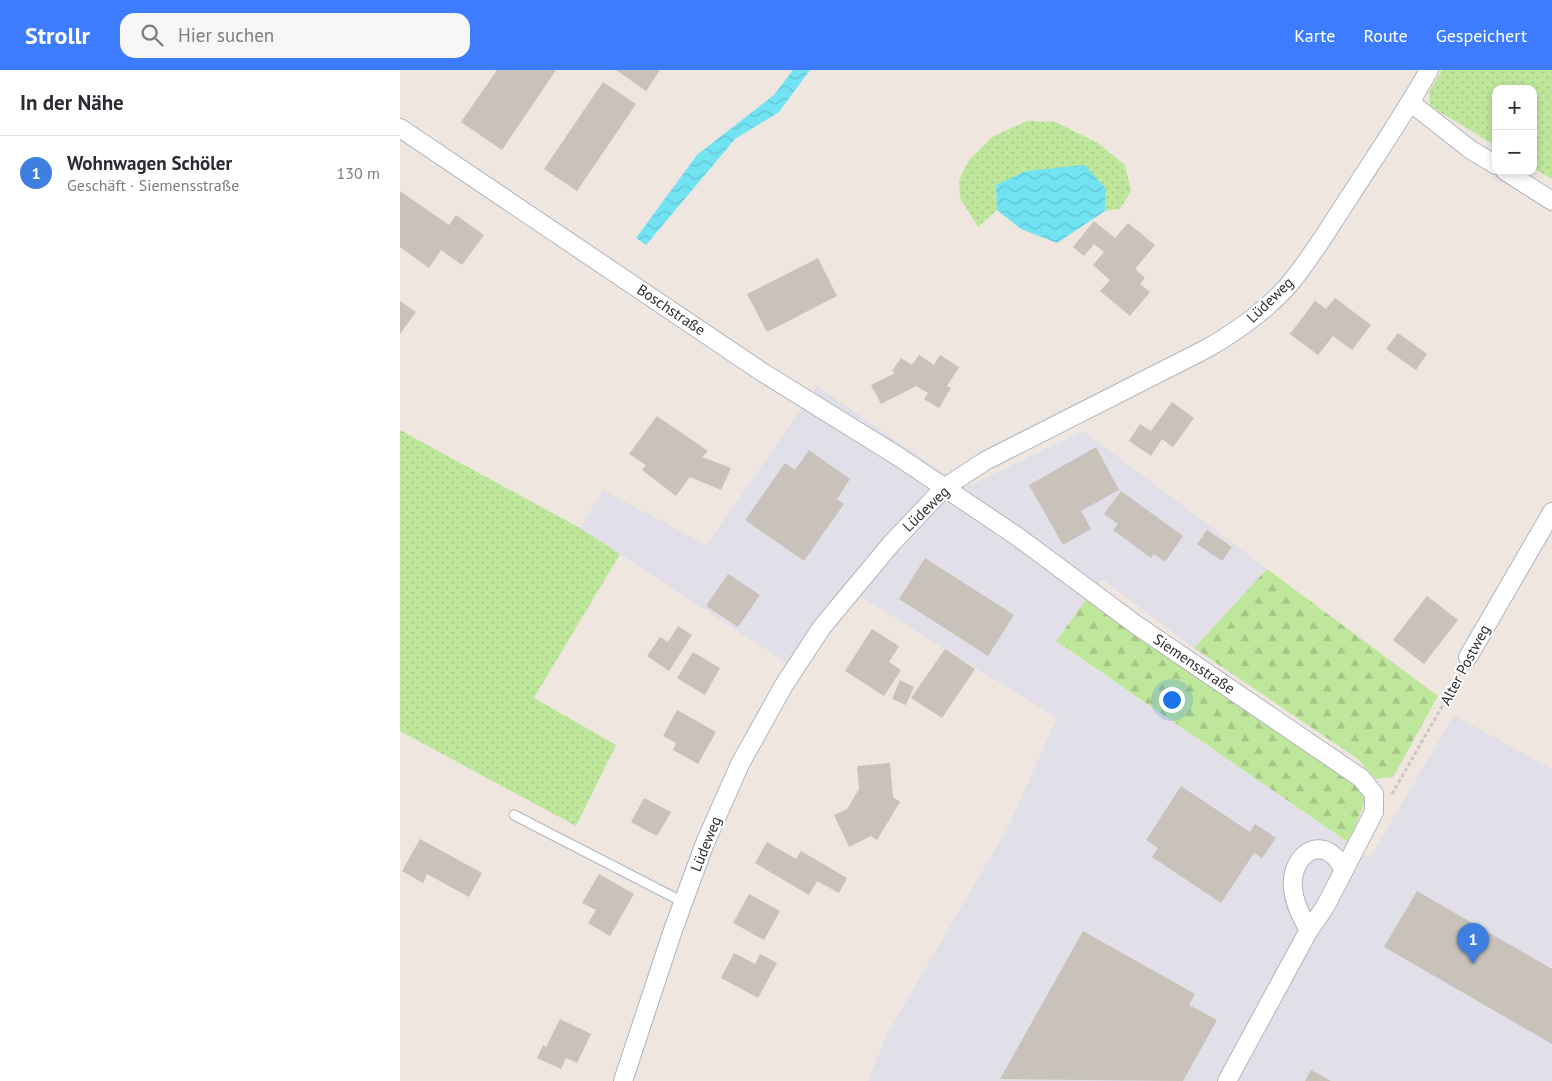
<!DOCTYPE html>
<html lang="de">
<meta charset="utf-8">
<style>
:root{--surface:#fff;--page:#f7f7f7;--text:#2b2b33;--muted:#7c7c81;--line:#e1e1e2;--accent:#3d7cff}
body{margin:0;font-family:"PT Sans",sans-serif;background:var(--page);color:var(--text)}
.controls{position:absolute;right:15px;top:15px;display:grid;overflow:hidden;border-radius:10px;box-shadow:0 2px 8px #0003}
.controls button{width:45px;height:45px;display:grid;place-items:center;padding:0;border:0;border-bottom:1px solid var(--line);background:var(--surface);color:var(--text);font:25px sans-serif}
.you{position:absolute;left:771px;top:629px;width:18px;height:18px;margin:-12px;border:4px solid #fff;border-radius:50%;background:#1a73e8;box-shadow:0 0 0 8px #1a73e833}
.badge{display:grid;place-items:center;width:32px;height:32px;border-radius:50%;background:var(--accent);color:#fff;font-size:16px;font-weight:700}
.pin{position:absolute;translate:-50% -41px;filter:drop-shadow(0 1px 2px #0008)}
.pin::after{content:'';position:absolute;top:26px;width:18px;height:15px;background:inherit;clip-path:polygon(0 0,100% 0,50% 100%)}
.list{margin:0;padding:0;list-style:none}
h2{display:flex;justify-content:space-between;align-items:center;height:65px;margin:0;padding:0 20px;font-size:21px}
h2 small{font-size:16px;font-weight:400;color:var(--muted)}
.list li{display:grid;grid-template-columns:32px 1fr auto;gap:15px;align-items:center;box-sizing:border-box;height:75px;padding:0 20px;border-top:1px solid var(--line)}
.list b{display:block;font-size:19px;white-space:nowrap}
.list p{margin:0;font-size:16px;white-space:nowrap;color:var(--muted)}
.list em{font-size:16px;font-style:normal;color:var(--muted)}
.icon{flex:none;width:28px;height:28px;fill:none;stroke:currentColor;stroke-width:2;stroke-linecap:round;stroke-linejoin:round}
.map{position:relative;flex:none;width:1152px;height:1011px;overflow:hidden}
header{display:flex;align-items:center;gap:30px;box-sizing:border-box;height:70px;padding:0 25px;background:var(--accent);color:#fff}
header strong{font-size:24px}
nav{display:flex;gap:28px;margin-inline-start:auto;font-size:18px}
.search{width:350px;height:45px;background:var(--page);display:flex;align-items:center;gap:12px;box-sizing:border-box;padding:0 18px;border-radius:15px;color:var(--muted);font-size:19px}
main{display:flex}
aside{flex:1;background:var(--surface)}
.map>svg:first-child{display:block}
.industrial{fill:#e1e0e8}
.grass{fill:url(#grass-dots)}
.forest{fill:url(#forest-firs)}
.water{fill:url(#water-waves)}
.building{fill:#c8c2bb}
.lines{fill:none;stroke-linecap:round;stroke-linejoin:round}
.lane-casing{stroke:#b0b5bd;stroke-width:11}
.street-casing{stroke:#b0b5bd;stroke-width:20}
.path{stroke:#c8c8c8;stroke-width:3;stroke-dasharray:4 2.5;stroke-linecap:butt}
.lane{stroke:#fff;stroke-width:9}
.street{stroke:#fff;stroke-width:18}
.labels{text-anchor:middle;stroke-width:4;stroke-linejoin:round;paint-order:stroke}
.street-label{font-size:15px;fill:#2d2d2d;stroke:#fff}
</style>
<header>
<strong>Strollr</strong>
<div class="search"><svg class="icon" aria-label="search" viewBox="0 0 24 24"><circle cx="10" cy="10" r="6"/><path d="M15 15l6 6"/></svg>Hier suchen</div>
<nav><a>Karte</a><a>Route</a><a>Gespeichert</a></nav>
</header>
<main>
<aside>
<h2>In der Nähe<small></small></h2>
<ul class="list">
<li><span class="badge" style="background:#3f7fe0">1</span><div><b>Wohnwagen Schöler</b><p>Geschäft · Siemensstraße</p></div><em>130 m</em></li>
</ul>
</aside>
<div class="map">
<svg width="1152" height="1011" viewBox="0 0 1152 1011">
<defs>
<pattern id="grass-dots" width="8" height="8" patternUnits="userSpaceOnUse" patternTransform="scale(1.25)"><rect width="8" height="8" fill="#bfe79b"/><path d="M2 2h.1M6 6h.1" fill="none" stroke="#a4c686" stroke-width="1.8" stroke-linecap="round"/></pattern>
<pattern id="forest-firs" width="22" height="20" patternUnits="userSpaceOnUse" patternTransform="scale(1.25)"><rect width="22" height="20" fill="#bfe79b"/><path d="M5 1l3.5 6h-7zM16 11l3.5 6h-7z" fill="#a4c686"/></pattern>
<pattern id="water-waves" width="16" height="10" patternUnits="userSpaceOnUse" patternTransform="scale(1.25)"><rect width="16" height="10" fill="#71e3f3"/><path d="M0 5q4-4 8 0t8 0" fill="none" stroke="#62c3d1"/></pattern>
</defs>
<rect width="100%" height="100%" fill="#efe6e0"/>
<path class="industrial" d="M 417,316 L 565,418 L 683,361 L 867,499 L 794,578 L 702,509 L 656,572 L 970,788 L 1054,645 L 1152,699 L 1152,1011 L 468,1011 L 487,964 L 607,759 L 657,648 L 445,517 L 391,596 L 180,458 L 203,420 L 307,475 Z"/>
<g class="grass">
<path d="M 1042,0 L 1152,0 L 1152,109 L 1133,98 L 1133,19 L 1096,19 L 1096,76 L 1030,36 L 1029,22 Z"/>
<path d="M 627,51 L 655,52 L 698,73 L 725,95 L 731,121 L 720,139 L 705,141 L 706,119 L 596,115 L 597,140 L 578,157 L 560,128 L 559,110 L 569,90 L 592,67 Z"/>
<path d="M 0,360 L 180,458 L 220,484 L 134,628 L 216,675 L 176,756 L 0,661 Z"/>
</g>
<g class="forest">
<path d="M 867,499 L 1038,626 L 993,707 L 975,709 L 958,689 L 794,578 Z"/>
<path d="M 686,530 L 960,716 L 965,731 L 949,773 L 656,571 Z"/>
</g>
<g class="water">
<path d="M 393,0 L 410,0 L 379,42 L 335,69 L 246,175 L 236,168 L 297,85 L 374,25 Z"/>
<path d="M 685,95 L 706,119 L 705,141 L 657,173 L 621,159 L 597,140 L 596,115 L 626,101 Z"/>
</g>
<g class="building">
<path d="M 97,0 L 156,0 L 102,80 L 61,52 Z"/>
<path d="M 216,0 L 260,0 L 246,21 Z"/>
<path d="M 203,12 L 236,34 L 177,121 L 144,99 Z"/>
<path d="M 0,121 L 49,155 L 56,145 L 84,165 L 62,195 L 41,180 L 29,198 L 0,177 Z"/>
<path d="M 694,151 L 715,168 L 728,153 L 755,175 L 735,199 L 745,208 L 740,214 L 750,222 L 730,246 L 700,221 L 710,210 L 693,195 L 704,182 L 694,174 L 684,186 L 673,177 Z"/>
<path d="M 418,188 L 437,226 L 367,262 L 347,224 Z"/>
<path d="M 935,228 L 971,255 L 952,280 L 933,266 L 918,285 L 890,264 L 915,231 L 926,239 Z"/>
<path d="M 0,231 L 16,242 L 0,264 Z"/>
<path d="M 998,263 L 1027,284 L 1016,300 L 986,279 Z"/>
<path d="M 519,285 L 534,295 L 540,285 L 559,297 L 547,316 L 551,318 L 539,338 L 524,329 L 528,323 L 516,316 L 481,334 L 471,315 L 495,303 L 492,301 L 501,288 L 512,295 Z"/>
<path d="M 772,332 L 794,348 L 773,377 L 762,369 L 751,386 L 729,371 L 740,354 L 751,361 Z"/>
<path d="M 257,346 L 308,381 L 302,387 L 331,398 L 321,420 L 290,407 L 276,426 L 242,400 L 246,395 L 229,384 Z"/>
<path d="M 696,377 L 719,420 L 681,441 L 691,459 L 663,475 L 629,415 Z"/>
<path d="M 409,380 L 450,409 L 437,429 L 444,434 L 404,491 L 345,450 L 385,393 L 395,400 Z"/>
<path d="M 721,421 L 783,466 L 765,492 L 754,484 L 751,488 L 713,460 L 718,454 L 704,444 Z"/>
<path d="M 807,460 L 832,477 L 822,491 L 797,474 Z"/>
<path d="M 525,488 L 614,545 L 588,586 L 499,529 Z"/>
<path d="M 328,504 L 360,525 L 338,557 L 306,536 Z"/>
<path d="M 1027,526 L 1058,550 L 1024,594 L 993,570 Z"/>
<path d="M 278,556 L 292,565 L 269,601 L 247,586 L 260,567 L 268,572 Z"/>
<path d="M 472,559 L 499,576 L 489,592 L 501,600 L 484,626 L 445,601 Z"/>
<path d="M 545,579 L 575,599 L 542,648 L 511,628 Z"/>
<path d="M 293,582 L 320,598 L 305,625 L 277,608 Z"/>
<path d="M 500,610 L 514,617 L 506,635 L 492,629 Z"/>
<path d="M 277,640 L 316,662 L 298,694 L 273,680 L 276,673 L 263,666 Z"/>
<path d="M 490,693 L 493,727 L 500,732 L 477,770 L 471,766 L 449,777 L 434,745 L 447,739 L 459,719 L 457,696 Z"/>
<path d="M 781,716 L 850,762 L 855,754 L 876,768 L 862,788 L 854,783 L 821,833 L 752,787 L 758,778 L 746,770 Z"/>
<path d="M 244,728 L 271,742 L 257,766 L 231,752 Z"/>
<path d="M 20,769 L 82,803 L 69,827 L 27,804 L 23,813 L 2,801 Z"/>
<path d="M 367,772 L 396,789 L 401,781 L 447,808 L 439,823 L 417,811 L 409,825 L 355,793 Z"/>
<path d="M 199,804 L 234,824 L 210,866 L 188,853 L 196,840 L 182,833 Z"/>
<path d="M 1017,821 L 1152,899 L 1152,974 L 984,877 Z"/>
<path d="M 349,824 L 380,841 L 364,870 L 333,853 Z"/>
<path d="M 683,861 L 795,924 L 789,935 L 817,950 L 783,1011 L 600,1009 Z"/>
<path d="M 334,883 L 355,894 L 360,884 L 377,893 L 358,928 L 321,908 Z"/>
<path d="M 160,949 L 191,964 L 177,993 L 166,988 L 161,999 L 137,988 L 143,975 L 146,977 Z"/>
<path d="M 911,1000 L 931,1011 L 905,1011 Z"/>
</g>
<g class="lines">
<defs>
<path id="lane" d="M 114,745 L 283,832"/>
<g id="street">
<path d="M 1011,33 L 1071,80 L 1096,95"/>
<path d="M 0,58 L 362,302 L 499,387 L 618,467 L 735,554 L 961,708 L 974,724 L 974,742 L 925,837 L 909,860 L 827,1011"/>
<path d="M 1105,101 L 1152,131"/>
<path d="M 1068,587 L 1152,442"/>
<path d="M 909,860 C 900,845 891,827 893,809 C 895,787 916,768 935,787 C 939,790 941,796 944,800"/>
<path d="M 223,1011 L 273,860 L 305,773 L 340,694 L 384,615 L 422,557 L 491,474 L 544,418 L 585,391 L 806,279 C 836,262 864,242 887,217 C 911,189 930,156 950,126 C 977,84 1005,43 1029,0"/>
</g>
</defs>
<use href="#lane" class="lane-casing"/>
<use href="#street" class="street-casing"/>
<path class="path" d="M 992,724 L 1061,603"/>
<use href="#lane" class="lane"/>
<use href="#street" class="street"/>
</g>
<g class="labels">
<g class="street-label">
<text transform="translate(870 230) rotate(-44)" y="5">Lüdeweg</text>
<text transform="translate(271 240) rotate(34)" y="5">Boschstraße</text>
<text transform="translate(526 439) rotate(-44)" y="5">Lüdeweg</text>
<text transform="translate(794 594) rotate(34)" y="5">Siemensstraße</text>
<text transform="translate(1065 595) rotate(-62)" y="5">Alter Postweg</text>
<text transform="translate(306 774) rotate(-68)" y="5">Lüdeweg</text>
</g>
</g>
</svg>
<div class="controls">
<button>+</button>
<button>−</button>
</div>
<div class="you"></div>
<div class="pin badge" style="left:1073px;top:894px;background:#3f7fe0">1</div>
</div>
</main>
